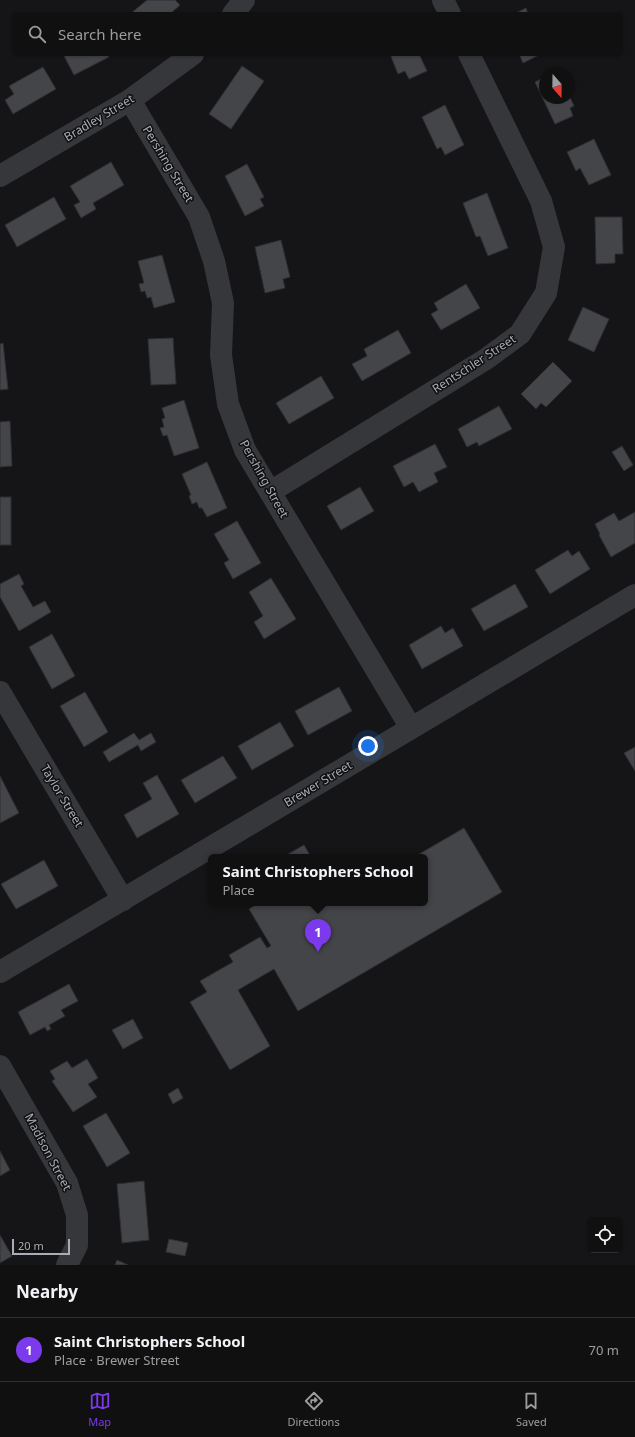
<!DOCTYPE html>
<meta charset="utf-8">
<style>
:root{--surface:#101011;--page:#1e1e1f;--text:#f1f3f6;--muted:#9c9d9f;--line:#303031;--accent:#7c3aed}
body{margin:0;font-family:"Noto Sans",sans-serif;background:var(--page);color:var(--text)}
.controls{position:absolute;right:12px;bottom:12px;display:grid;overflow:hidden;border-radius:6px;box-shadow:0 1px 3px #0004}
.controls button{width:36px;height:36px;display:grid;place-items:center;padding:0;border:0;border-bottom:1px solid var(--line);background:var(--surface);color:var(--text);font:20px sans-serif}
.compass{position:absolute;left:539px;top:68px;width:36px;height:36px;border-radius:50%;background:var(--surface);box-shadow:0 1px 3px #0004;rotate:160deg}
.scale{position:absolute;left:12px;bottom:10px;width:58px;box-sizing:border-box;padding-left:4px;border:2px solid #a8adb6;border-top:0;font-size:11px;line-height:14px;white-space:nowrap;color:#a8adb6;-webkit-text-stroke:3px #101011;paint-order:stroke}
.you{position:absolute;left:368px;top:746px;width:14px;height:14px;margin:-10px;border:3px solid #fff;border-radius:50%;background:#1a73e8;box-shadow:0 0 0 6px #1a73e833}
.badge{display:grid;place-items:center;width:26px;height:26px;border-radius:50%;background:var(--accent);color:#fff;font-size:13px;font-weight:700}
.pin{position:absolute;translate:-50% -33px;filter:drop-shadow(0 1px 2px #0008)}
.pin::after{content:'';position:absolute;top:21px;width:14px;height:12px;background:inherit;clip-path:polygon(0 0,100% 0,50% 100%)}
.popup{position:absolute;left:208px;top:854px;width:220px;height:52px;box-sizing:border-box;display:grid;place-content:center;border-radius:6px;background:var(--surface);filter:drop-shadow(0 1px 3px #0005);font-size:13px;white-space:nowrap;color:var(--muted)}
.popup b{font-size:15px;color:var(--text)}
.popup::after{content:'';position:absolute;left:50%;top:100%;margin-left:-8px;border:8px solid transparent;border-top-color:var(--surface)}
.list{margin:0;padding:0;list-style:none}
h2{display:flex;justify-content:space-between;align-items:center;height:52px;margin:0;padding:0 16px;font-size:17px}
h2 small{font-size:13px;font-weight:400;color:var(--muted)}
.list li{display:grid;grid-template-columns:26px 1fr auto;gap:12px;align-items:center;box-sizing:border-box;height:64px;padding:0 16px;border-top:1px solid var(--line)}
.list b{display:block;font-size:15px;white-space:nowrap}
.list p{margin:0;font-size:13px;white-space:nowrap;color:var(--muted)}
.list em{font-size:13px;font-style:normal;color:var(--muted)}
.icon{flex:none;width:22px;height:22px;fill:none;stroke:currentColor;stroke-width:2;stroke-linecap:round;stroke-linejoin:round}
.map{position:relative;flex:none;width:635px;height:1265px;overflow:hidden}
.search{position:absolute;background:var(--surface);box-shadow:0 1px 3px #0004;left:12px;right:12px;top:12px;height:44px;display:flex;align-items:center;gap:10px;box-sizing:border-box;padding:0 14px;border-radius:6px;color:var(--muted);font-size:15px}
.sheet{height:116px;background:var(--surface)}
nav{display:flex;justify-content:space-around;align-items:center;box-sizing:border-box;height:56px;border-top:1px solid var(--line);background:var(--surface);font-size:11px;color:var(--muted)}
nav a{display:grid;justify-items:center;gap:2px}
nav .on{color:var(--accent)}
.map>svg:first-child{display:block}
.building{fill:#444549;stroke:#2f2f32}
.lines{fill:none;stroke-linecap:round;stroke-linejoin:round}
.minor{stroke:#36373b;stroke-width:22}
.labels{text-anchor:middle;stroke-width:3;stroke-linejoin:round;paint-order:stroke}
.street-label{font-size:12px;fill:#a8adb6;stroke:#101011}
</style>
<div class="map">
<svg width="635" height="1265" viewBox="0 0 635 1265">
<rect width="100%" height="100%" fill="#151517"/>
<g class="building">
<path d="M 147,0 L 175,0 L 180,5 L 170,14 L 130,14 Z"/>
<path d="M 526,8 L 528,14 L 514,14 Z"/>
<path d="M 63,54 L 107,54 L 109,57 L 74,75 Z"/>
<path d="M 390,54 L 419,54 L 427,71 L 409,79 L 405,71 L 398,74 Z"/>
<path d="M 519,54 L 541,54 L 523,63 Z"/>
<path d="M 242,66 L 264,81 L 231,129 L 209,114 Z"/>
<path d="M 43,67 L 56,89 L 13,114 L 5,100 L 14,94 L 9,86 Z"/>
<path d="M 545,77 L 545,98 L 569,98 L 569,95 L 574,106 L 570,108 L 573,116 L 555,124 L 535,82 Z"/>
<path d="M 445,105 L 464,145 L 445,155 L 441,147 L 437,149 L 422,117 Z"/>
<path d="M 594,139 L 611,175 L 589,185 L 580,168 L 576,171 L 567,152 Z"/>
<path d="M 111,162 L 124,185 L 93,203 L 96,209 L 81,218 L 74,205 L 80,202 L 70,186 Z"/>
<path d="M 247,164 L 264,197 L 260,199 L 264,206 L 245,216 L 225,176 Z"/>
<path d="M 487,193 L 508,248 L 488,256 L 480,236 L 476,237 L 463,203 Z"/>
<path d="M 54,197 L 66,219 L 17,247 L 5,225 Z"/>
<path d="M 595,217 L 622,217 L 623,254 L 615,254 L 615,263 L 596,264 Z"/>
<path d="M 281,240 L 290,277 L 283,279 L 285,288 L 265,293 L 255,247 Z"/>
<path d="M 162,255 L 175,302 L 154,308 L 151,297 L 147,298 L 145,291 L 141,292 L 139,284 L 144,283 L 138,261 Z"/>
<path d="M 466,284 L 480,308 L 441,330 L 431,314 L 438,310 L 434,303 Z"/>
<path d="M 583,307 L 609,319 L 594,352 L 568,340 Z"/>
<path d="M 398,330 L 411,353 L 362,381 L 352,364 L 367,356 L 364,349 Z"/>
<path d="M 173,338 L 176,384 L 151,385 L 148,339 Z"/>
<path d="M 3,343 L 8,389 L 0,390 L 0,344 Z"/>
<path d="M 553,362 L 572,381 L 546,407 L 541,403 L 536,409 L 521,394 Z"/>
<path d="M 321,376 L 334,398 L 289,424 L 276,403 Z"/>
<path d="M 184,400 L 199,448 L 174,456 L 167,435 L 163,436 L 160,428 L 164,427 L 162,419 L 165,418 L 162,408 Z"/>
<path d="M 499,406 L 512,429 L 479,446 L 477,442 L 467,447 L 458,429 Z"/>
<path d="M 10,421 L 12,466 L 0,467 L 0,422 Z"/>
<path d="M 435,444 L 447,467 L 434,473 L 438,482 L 419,492 L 413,482 L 404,487 L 393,466 Z"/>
<path d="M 622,446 L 633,465 L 624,471 L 612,452 Z"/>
<path d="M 207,462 L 227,508 L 207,517 L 202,508 L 199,508 L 197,502 L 192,504 L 189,496 L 191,495 L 182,474 Z"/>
<path d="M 360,487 L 374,511 L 341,530 L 327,506 Z"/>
<rect x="0" y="497" width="11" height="48"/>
<path d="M 635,512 L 635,543 L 611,557 L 599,535 L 600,534 L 595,524 L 614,513 L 619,521 Z"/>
<path d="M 237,521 L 261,563 L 233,579 L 224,563 L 229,560 L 214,534 Z"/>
<path d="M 568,550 L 572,556 L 579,551 L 590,569 L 550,594 L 535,570 Z"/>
<path d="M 19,574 L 24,584 L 21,586 L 33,607 L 45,601 L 51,612 L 19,631 L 0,597 L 0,584 Z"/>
<path d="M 271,578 L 296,619 L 264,639 L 254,622 L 263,616 L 249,592 Z"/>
<path d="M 515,584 L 528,607 L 484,631 L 471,609 Z"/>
<path d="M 441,626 L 445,633 L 453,628 L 463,646 L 422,669 L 409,645 Z"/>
<path d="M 52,634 L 75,676 L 52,689 L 29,647 Z"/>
<path d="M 339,687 L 352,711 L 308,735 L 295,711 Z"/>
<path d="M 85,692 L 108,732 L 84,747 L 60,706 Z"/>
<path d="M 280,722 L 294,746 L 252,770 L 238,746 Z"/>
<path d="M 134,733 L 139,740 L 151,733 L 156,742 L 141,751 L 138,745 L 109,762 L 103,752 Z"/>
<path d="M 635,747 L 635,771 L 624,753 Z"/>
<path d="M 223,756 L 237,778 L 195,803 L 181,780 Z"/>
<path d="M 157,775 L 179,814 L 137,838 L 124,815 L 152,799 L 143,783 Z"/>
<path d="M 0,776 L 19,813 L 0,823 Z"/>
<path d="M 464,828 L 502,892 L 298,1011 L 274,969 L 238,990 L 270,1046 L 230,1070 L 190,1002 L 207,992 L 200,981 L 233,962 L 229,955 L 260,937 L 267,948 L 271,946 L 249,909 L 259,903 L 425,903 L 425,857 L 414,857 Z"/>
<path d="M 304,845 L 311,857 L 283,857 Z"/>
<path d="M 44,860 L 58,886 L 16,909 L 1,884 Z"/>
<path d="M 69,984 L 78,1001 L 61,1010 L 65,1016 L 49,1025 L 51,1029 L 47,1031 L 45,1027 L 30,1035 L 18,1012 Z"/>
<path d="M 133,1019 L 143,1038 L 123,1049 L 112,1030 Z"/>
<path d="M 87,1059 L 98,1078 L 88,1084 L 97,1097 L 73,1112 L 52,1081 L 55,1079 L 50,1071 L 67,1061 L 72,1068 Z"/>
<path d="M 178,1088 L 183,1098 L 173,1104 L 168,1094 Z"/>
<path d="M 106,1113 L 130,1153 L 107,1167 L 83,1126 Z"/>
<path d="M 0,1151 L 10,1170 L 0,1176 Z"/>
<path d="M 144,1181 L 149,1240 L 122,1243 L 117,1184 Z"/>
<path d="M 0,1235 L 12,1256 L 0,1263 Z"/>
<path d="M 169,1239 L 188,1243 L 185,1256 L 166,1252 Z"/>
<path d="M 117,1260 L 128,1265 L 115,1265 Z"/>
</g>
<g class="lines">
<g class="minor">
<path d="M 443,0 L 450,14"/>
<path d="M 233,14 L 244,0"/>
<path d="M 130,100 L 199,217 L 214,261 L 223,303 L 221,355 L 228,404 L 245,450 L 411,728"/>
<path d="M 0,176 L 130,100 L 193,54"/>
<path d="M 270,492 L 486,359 L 520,334 L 546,293 L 554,247 L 541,201 L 469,54"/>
<path d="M 0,692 L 123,900"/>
<path d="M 0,972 C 212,847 424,721 635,595"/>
<path d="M 0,1066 L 67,1183 L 77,1215 L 77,1245 L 67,1265"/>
</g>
</g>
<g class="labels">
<g class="street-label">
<text transform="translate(99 118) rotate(-31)" y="4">Bradley Street</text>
<text transform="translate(168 164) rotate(59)" y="4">Pershing Street</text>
<text transform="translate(474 364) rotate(-33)" y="4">Rentschler Street</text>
<text transform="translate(264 479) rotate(61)" y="4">Pershing Street</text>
<text transform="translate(318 784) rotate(-31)" y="4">Brewer Street</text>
<text transform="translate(62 796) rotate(59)" y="4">Taylor Street</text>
<text transform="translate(48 1152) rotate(62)" y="4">Madison Street</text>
</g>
</g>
</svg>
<div class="controls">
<button><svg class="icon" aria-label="locate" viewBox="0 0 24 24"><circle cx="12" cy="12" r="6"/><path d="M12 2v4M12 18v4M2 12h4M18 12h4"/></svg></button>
</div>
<svg class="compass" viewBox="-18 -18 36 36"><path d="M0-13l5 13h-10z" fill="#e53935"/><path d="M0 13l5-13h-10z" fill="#9c9d9f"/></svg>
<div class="scale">20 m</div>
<div class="you"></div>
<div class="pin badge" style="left:318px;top:952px">1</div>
<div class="popup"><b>Saint Christophers School</b>Place</div>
<div class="search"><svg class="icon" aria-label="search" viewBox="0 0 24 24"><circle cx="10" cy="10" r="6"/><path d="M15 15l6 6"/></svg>Search here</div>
</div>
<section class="sheet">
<h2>Nearby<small></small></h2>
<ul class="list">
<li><span class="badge">1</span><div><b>Saint Christophers School</b><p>Place · Brewer Street</p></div><em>70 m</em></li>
</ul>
</section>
<nav>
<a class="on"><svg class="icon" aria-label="map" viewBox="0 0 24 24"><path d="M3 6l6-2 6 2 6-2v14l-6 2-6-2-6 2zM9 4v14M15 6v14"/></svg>Map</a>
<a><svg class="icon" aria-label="directions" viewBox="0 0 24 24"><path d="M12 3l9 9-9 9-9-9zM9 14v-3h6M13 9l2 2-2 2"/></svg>Directions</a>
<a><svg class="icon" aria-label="saved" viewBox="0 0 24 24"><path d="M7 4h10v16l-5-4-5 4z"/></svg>Saved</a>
</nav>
